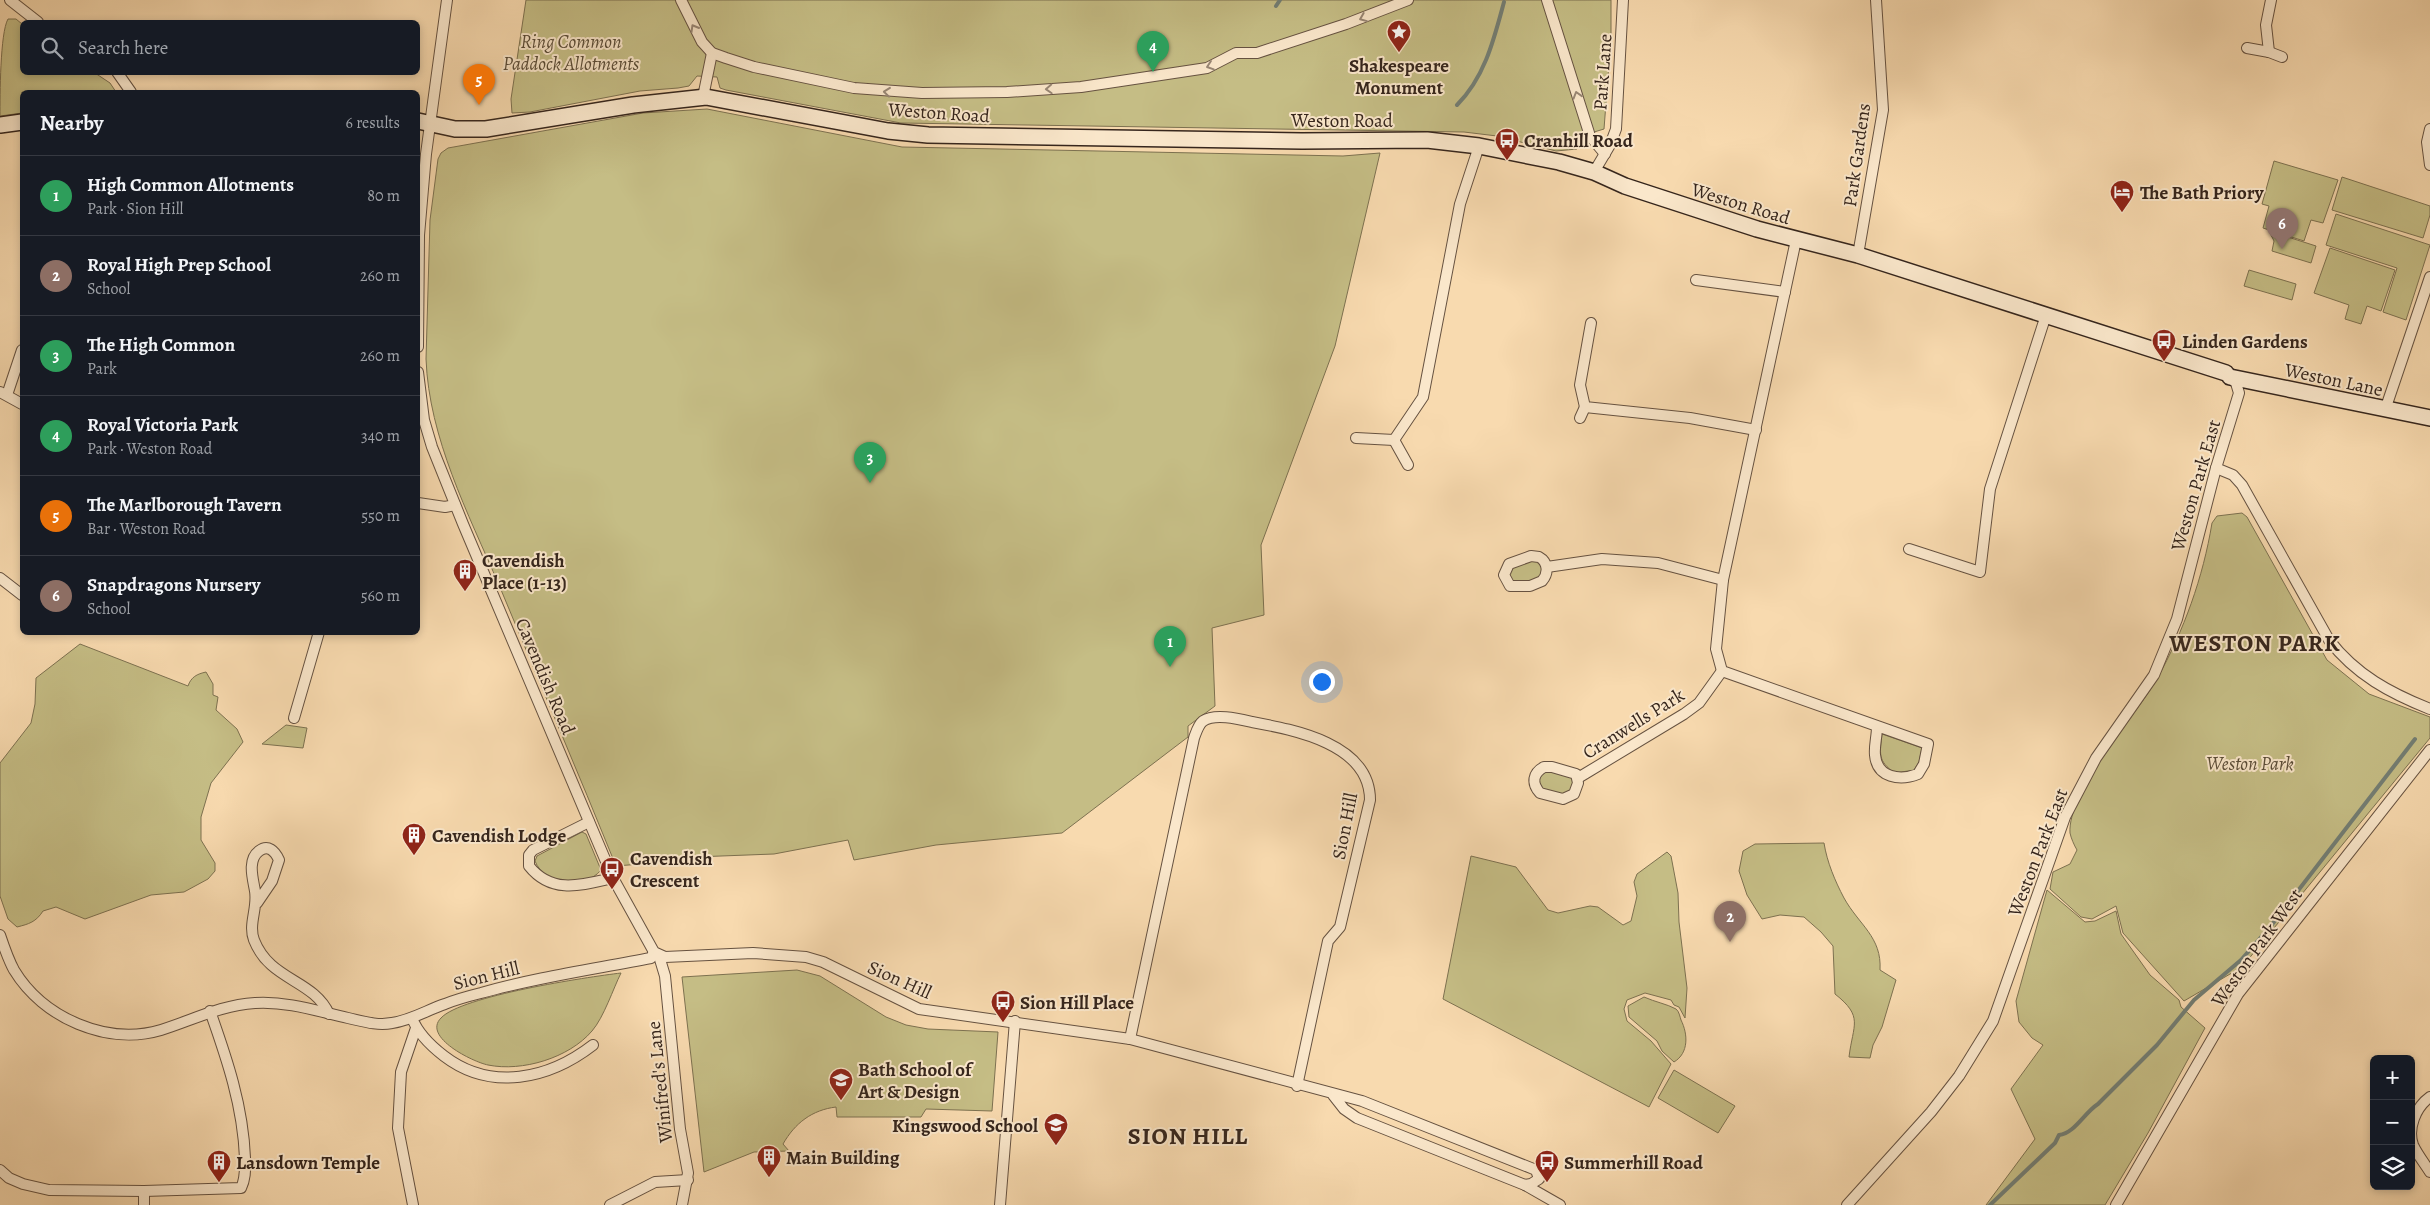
<!DOCTYPE html>
<meta charset="utf-8">
<style>
:root{--surface:#171b24;--page:#20242c;--text:#f1f3f6;--muted:#9ea1a6;--line:#363941;--accent:#7c3aed}
body{margin:0;font-family:Alegreya,serif;background:var(--page);color:var(--text)}
.controls{position:absolute;right:15px;bottom:15px;display:grid;overflow:hidden;border-radius:8px;box-shadow:0 2px 8px #0003}
.controls button{width:45px;height:45px;display:grid;place-items:center;padding:0;border:0;border-bottom:1px solid var(--line);background:var(--surface);color:var(--text);font:25px sans-serif}
.you{position:absolute;left:1321px;top:681px;width:18px;height:18px;margin:-12px;border:4px solid #fff;border-radius:50%;background:#1a73e8;box-shadow:0 0 0 8px #1a73e833}
.badge{display:grid;place-items:center;width:32px;height:32px;border-radius:50%;background:var(--accent);color:#fff;font-size:16px;font-weight:700}
.pin{position:absolute;translate:-50% -41px;filter:drop-shadow(0 1px 2px #0008)}
.pin::after{content:'';position:absolute;top:26px;width:18px;height:15px;background:inherit;clip-path:polygon(0 0,100% 0,50% 100%)}
.list{margin:0;padding:0;list-style:none}
h2{display:flex;justify-content:space-between;align-items:center;height:65px;margin:0;padding:0 20px;font-size:21px}
h2 small{font-size:16px;font-weight:400;color:var(--muted)}
.list li{display:grid;grid-template-columns:32px 1fr auto;gap:15px;align-items:center;box-sizing:border-box;height:80px;padding:0 20px;border-top:1px solid var(--line)}
.list b{display:block;font-size:19px;white-space:nowrap}
.list p{margin:0;font-size:16px;white-space:nowrap;color:var(--muted)}
.list em{font-size:16px;font-style:normal;color:var(--muted)}
.icon{flex:none;width:28px;height:28px;fill:none;stroke:currentColor;stroke-width:2;stroke-linecap:round;stroke-linejoin:round}
.map{position:relative;flex:none;width:2430px;height:1205px;overflow:hidden}
.search{position:absolute;background:var(--surface);box-shadow:0 2px 8px #0003;left:20px;top:20px;width:400px;height:55px;display:flex;align-items:center;gap:12px;box-sizing:border-box;padding:0 18px;border-radius:8px;color:var(--muted);font-size:19px}
.panel{position:absolute;background:var(--surface);box-shadow:0 2px 8px #0003;left:20px;top:90px;width:400px;height:545px;border-radius:8px}
.map>svg:first-child{display:block}
.green{fill:#c5bd85;stroke:#7d7150}
.lines{fill:none;stroke-linecap:round;stroke-linejoin:round}
.stream{stroke:#737e74;stroke-width:4}
.street-casing{stroke:#665241;stroke-width:12}
.secondary-casing{stroke:#35251c;stroke-width:18}
.street{stroke:#fae7cb;stroke-width:10}
.secondary{stroke:#fae7cb;stroke-width:15}
.oneway{stroke:#988674}
.labels{text-anchor:middle;stroke-width:4;stroke-linejoin:round;paint-order:stroke}
.park-label{font-size:19px;font-style:italic;fill:#594b36;stroke:#fae7cb}
.poi-label{font-size:19px;font-weight:bold;fill:#35251c;stroke:#fae7cb;text-anchor:start}
.street-label{font-size:19px;fill:#35251c;stroke:#fae7cb}
.district-label{font-size:24px;font-weight:bold;letter-spacing:1px;fill:#35251c;stroke:#fae7cb}
</style>
<div class="map">
<svg width="2430" height="1205" viewBox="0 0 2430 1205">
<rect width="100%" height="100%" fill="#f8daaf"/>
<filter id="stains"><feTurbulence type="fractalNoise" baseFrequency=".004" numOctaves="4"/><feColorMatrix values="0 0 0 0 .2 0 0 0 0 .09 0 0 0 0 .02 0 0 0 .5 -.17"/></filter>
<radialGradient id="worn" r=".72"><stop offset=".6" stop-color="#630" stop-opacity="0"/><stop offset="1" stop-color="#630" stop-opacity=".3"/></radialGradient>
<g class="green">
<path d="M 526,0 L 1611,0 L 1611,38 L 1604,129 L 1581,136 L 1582,143 L 1577,149 L 1556,151 L 1497,136 L 1464,132 L 901,123 L 726,90 L 720,88 L 717,77 L 697,76 L 689,86 L 678,88 L 640,91 L 530,112 L 512,113 L 511,99 Z"/>
<path d="M 8,19 L 16,19 L 22,24 L 22,72 L 95,73 L 110,83 L 116,92 L 22,92 L 22,113 L 0,116 C 0,96 0,33 8,19 Z"/>
<path d="M 707,109 L 902,147 L 1343,156 L 1380,153 L 1335,346 L 1261,545 L 1264,615 L 1212,628 L 1215,706 L 1188,726 L 1188,737 L 1062,833 L 936,845 L 854,860 L 848,840 L 774,854 L 695,857 L 678,861 L 616,866 C 578,772 538,679 499,585 C 468,513 429,438 426,359 L 430,220 L 438,159 L 441,153 L 448,148 L 643,113 Z"/>
<path d="M 2274,161 L 2338,180 L 2323,223 L 2311,220 L 2304,241 L 2263,228 L 2269,206 L 2262,204 Z"/>
<path d="M 2342,177 L 2430,206 L 2430,215 L 2423,238 L 2332,210 Z"/>
<path d="M 2336,214 L 2430,245 L 2406,320 L 2383,312 L 2397,268 L 2326,245 Z"/>
<path d="M 2269,231 L 2316,246 L 2311,263 L 2272,251 L 2274,241 Z"/>
<path d="M 2330,248 L 2395,270 L 2381,311 L 2367,306 L 2361,324 L 2345,319 L 2349,305 L 2314,293 Z"/>
<path d="M 2249,270 L 2296,284 L 2292,300 L 2244,286 Z"/>
<path d="M 2242,513 L 2247,517 L 2327,660 L 2369,694 L 2430,717 L 2430,738 L 2242,967 L 2184,1001 L 2123,933 L 2116,906 L 2092,919 L 2081,917 L 2050,889 L 2053,872 L 2070,864 L 2077,850 C 2074,845 2071,838 2070,833 C 2067,793 2136,715 2157,679 C 2184,630 2203,578 2212,523 L 2217,516 Z"/>
<path d="M 1532,559 L 1541,562 L 1544,573 L 1536,582 L 1512,583 L 1508,570 L 1511,567 Z"/>
<path d="M 80,644 L 188,686 C 191,677 197,674 206,672 L 213,684 L 213,695 L 218,697 L 216,710 L 237,729 L 243,742 L 211,783 L 201,817 L 201,840 L 215,863 L 215,871 L 208,879 L 184,892 L 151,895 L 85,919 L 56,907 L 43,911 C 36,922 29,924 17,927 L 8,919 L 0,896 L 0,763 L 31,723 L 35,704 L 36,678 Z"/>
<path d="M 286,725 L 307,728 L 303,748 L 262,744 Z"/>
<path d="M 1882,734 L 1922,748 L 1919,762 L 1914,770 L 1895,773 C 1877,761 1880,753 1882,734 Z"/>
<path d="M 1545,770 L 1571,775 L 1574,779 L 1570,793 C 1559,797 1544,792 1537,783 L 1539,773 Z"/>
<path d="M 582,832 L 586,834 L 601,870 C 585,890 544,885 535,861 L 537,856 Z"/>
<path d="M 1824,843 C 1827,862 1835,881 1844,898 C 1859,925 1882,937 1880,970 L 1896,980 L 1882,1027 L 1873,1045 L 1870,1058 L 1849,1057 C 1853,1024 1864,1017 1835,994 L 1833,946 L 1821,932 L 1804,917 L 1780,915 L 1762,919 L 1747,895 L 1739,871 L 1743,851 L 1755,844 Z"/>
<path d="M 1667,852 L 1671,856 L 1678,893 L 1679,922 L 1687,988 L 1685,1018 L 1679,1007 L 1674,1005 L 1671,1000 L 1645,993 L 1627,1000 L 1624,1009 L 1627,1021 L 1651,1041 L 1671,1064 L 1649,1107 L 1443,999 L 1471,856 L 1516,867 L 1548,910 L 1558,913 L 1590,906 L 1598,907 L 1623,925 L 1631,921 L 1637,896 L 1634,882 L 1637,874 Z"/>
<path d="M 2047,890 L 2085,922 L 2095,921 L 2116,911 L 2121,934 L 2150,975 L 2179,1000 L 2181,1007 L 2205,1028 L 2148,1133 L 2105,1205 L 1986,1205 L 2035,1139 L 2011,1089 L 2043,1045 L 2032,1038 L 2019,1022 L 2016,1001 Z"/>
<path d="M 797,970 L 820,976 L 886,1017 L 906,1025 L 928,1029 L 998,1032 L 992,1111 L 926,1109 L 921,1117 L 837,1117 L 836,1107 C 812,1110 795,1123 783,1144 L 789,1151 L 754,1152 L 704,1172 L 682,977 Z"/>
<path d="M 621,973 C 613,989 604,1017 592,1031 C 569,1058 522,1072 488,1065 C 473,1062 422,1037 441,1018 C 461,996 587,977 621,973 Z"/>
<path d="M 1644,997 C 1655,1002 1667,1004 1676,1009 C 1679,1011 1680,1017 1681,1020 C 1688,1034 1689,1053 1674,1062 L 1662,1051 L 1657,1041 L 1629,1017 L 1628,1006 Z"/>
<path d="M 1674,1070 L 1735,1106 L 1718,1133 L 1658,1098 Z"/>
</g>
<g class="lines">
<g class="stream">
<path d="M 1276,6 L 1280,0"/>
<path d="M 1457,105 C 1485,77 1494,39 1504,2"/>
<path d="M 1990,1205 L 2055,1143 L 2059,1135 C 2075,1133 2084,1113 2098,1104 L 2157,1045 L 2194,1000 L 2241,960 L 2270,927 L 2415,739"/>
</g>
<defs>
<g id="street">
<path d="M 10,0 L 38,22"/>
<path d="M 681,0 L 702,42 L 712,53 L 726,58 L 754,67 L 854,88 L 922,93 L 1007,92 L 1081,87 L 1207,68 L 1236,53 L 1257,53 L 1346,24 L 1408,0"/>
<path d="M 1547,0 L 1590,136 L 1605,154"/>
<path d="M 2247,48 L 2269,52 L 2282,57"/>
<path d="M 2269,52 L 2266,25 L 2271,0"/>
<path d="M 117,72 L 131,92"/>
<path d="M 703,97 L 712,53"/>
<path d="M 2430,129 L 2427,142 L 2430,165"/>
<path d="M 1594,172 L 1610,145 L 1616,129 L 1623,0"/>
<path d="M 1796,240 L 1723,580 L 1716,649 L 1722,671 L 1928,744 L 1924,764 L 1918,774 C 1900,781 1877,778 1875,755 C 1874,746 1877,736 1877,727"/>
<path d="M 1858,255 L 1883,110 L 1876,0"/>
<path d="M 1696,280 L 1785,292"/>
<path d="M 1591,323 L 1580,385 L 1585,407 L 1690,418 L 1756,430"/>
<path d="M 418,347 L 419,235 L 426,154 L 447,0"/>
<path d="M 418,372 L 424,420 L 432,447 L 463,524 L 613,878 L 654,952 L 665,957 L 753,953 L 806,957 L 823,962 L 919,1009 L 1130,1039 L 1362,1101 L 1536,1170 L 1539,1179 L 1531,1184 L 1525,1185 L 1357,1118 L 1344,1109 L 1333,1095"/>
<path d="M 0,392 L 22,404"/>
<path d="M 7,395 L 22,350"/>
<path d="M 2385,410 L 2430,277"/>
<path d="M 1580,418 L 1585,407"/>
<path d="M 1356,438 L 1394,440"/>
<path d="M 1408,465 L 1394,440 L 1423,397 L 1460,204 L 1479,146"/>
<path d="M 2216,468 L 2233,475 L 2242,485 L 2329,640 C 2356,675 2390,693 2430,709"/>
<path d="M 418,503 L 445,507 L 455,505"/>
<path d="M 1909,549 L 1980,572 L 1990,489 L 2046,315"/>
<path d="M 1531,556 L 1539,557 C 1548,562 1549,573 1542,581 L 1530,586 L 1510,586 L 1504,575 L 1509,564 Z"/>
<path d="M 1547,567 L 1602,559 L 1658,563 L 1723,580"/>
<path d="M 0,578 L 22,595"/>
<path d="M 294,718 L 319,632"/>
<path d="M 1544,767 L 1552,767 L 1576,774 L 1578,783 L 1574,794 L 1563,799 L 1540,793 C 1531,783 1533,773 1544,767 Z"/>
<path d="M 1578,778 L 1684,714 L 1699,703 L 1722,671"/>
<path d="M 589,822 L 533,850 L 529,855 L 529,866 C 552,895 582,885 613,878"/>
<path d="M 257,903 L 272,881 L 279,860 C 275,851 268,844 259,851 C 247,860 253,879 255,891 C 258,908 248,924 254,940 C 270,981 313,979 329,1014"/>
<path d="M 0,935 C 4,947 8,959 14,970 C 43,1018 107,1046 161,1030 C 193,1020 221,1005 255,1003 C 287,1001 317,1011 348,1018 C 362,1021 377,1026 392,1023 C 412,1020 427,1010 445,1004 C 457,999 469,996 481,993 C 537,977 595,969 651,958 L 654,952"/>
<path d="M 659,956 L 665,976 L 680,1129 L 688,1173 L 682,1205"/>
<path d="M 412,1018 C 418,1034 431,1046 444,1056 C 491,1092 549,1079 593,1045"/>
<path d="M 1130,1039 L 1194,738 C 1196,733 1198,725 1203,721 C 1215,713 1239,719 1252,722 C 1295,730 1370,744 1370,800 L 1340,927 L 1328,941 L 1297,1086"/>
<path d="M 2430,1097 C 2416,1107 2407,1128 2413,1145 C 2417,1154 2425,1164 2430,1172"/>
<path d="M 0,1170 L 9,1178 L 23,1184 L 49,1190 L 144,1191 L 241,1188 C 246,1178 245,1168 245,1158 C 243,1106 227,1059 210,1011"/>
<path d="M 1525,1185 L 1560,1205"/>
<path d="M 144,1205 L 144,1191"/>
<path d="M 413,1205 L 398,1128 L 401,1072 L 416,1028"/>
<path d="M 610,1205 L 655,1182 L 688,1180"/>
<path d="M 1000,1205 L 1015,1021"/>
<path d="M 1847,1205 L 1931,1112 L 1959,1076 L 1993,1021 L 2065,817 L 2096,758 L 2154,675 L 2177,619 L 2216,468 L 2239,393 L 2236,383 L 2230,377"/>
<path d="M 2116,1205 L 2238,994 L 2430,750"/>
</g>
<g id="secondary">
<path d="M 418,121 L 455,129 L 486,129 L 633,105 L 706,97 L 888,131 L 928,135 L 1302,141 L 1427,140 L 1479,146 L 1559,162 L 1594,172 L 1625,186 L 1757,229 L 1858,255 L 2226,373"/>
<path d="M 0,125 L 22,122"/>
<path d="M 2230,377 L 2430,418"/>
</g>
</defs>
<use href="#street" class="street-casing"/>
<use href="#secondary" class="secondary-casing"/>
<use href="#street" class="street"/>
<use href="#secondary" class="secondary"/>
</g>
<defs><path id="oneway-chevron" d="M-2-3.5L2.5 0L-2 3.5" fill="none" stroke-width="1.6" stroke-linecap="round" stroke-linejoin="round" transform="scale(1.25)"/></defs>
<g class="oneway">
<use href="#oneway-chevron" transform="translate(1363 18) rotate(158)"/>
<use href="#oneway-chevron" transform="translate(694 28) rotate(-120)"/>
<use href="#oneway-chevron" transform="translate(1210 66) rotate(161)"/>
<use href="#oneway-chevron" transform="translate(1049 89) rotate(177)"/>
<use href="#oneway-chevron" transform="translate(887 92) rotate(-174)"/>
<use href="#oneway-chevron" transform="translate(1577 95) rotate(-107)"/>
</g>
<defs>
<symbol id="sight-pin" viewBox="-11 -11 22 30"><path d="M0 17L-7.5 6A9.5 9.5 0 1 1 7.5 6Z" fill="#8f2418" stroke="#fae7cb"/><path d="M0-6L1.8-2.2L6-1.7L2.9 1.2L3.7 5.4L0 3.3L-3.7 5.4L-2.9 1.2L-6-1.7L-1.8-2.2Z" fill="#fff"/></symbol>
<symbol id="bus-pin" viewBox="-11 -11 22 30"><path d="M0 17L-7.5 6A9.5 9.5 0 1 1 7.5 6Z" fill="#8f2418" stroke="#fae7cb"/><path d="M-5-6H5V4H4V6H2V4H-2V6H-4V4H-5ZM-3.5-4V0h7V-4ZM-3.5 1.2v1.5H-2V1.2ZM2 1.2v1.5H3.5V1.2Z" fill="#fff"/></symbol>
<symbol id="hotel-pin" viewBox="-11 -11 22 30"><path d="M0 17L-7.5 6A9.5 9.5 0 1 1 7.5 6Z" fill="#8f2418" stroke="#fae7cb"/><path d="M-6-4.5h1.5V1H6V5H4.5V3h-9V5H-6ZM-4 0a1.8 1.8 0 1 1 3.6 0ZM.5 0V-2.5h3Q6-2.5 6 0Z" fill="#fff"/></symbol>
<symbol id="building-pin" viewBox="-11 -11 22 30"><path d="M0 17L-7.5 6A9.5 9.5 0 1 1 7.5 6Z" fill="#8f2418" stroke="#fae7cb"/><path d="M-4-6H4V6H1V3H-1V6H-4ZM-2.5-4.3h1.7v1.8h-1.7ZM.8-4.3h1.7v1.8H.8ZM-2.5-1h1.7V.8h-1.7ZM.8-1h1.7V.8H.8Z" fill="#fff"/></symbol>
<symbol id="university-pin" viewBox="-11 -11 22 30"><path d="M0 17L-7.5 6A9.5 9.5 0 1 1 7.5 6Z" fill="#8f2418" stroke="#fae7cb"/><path d="M0-5L7-2L0 1L-7-2ZM-4 1L0 2.5L4 1V4Q0 6-4 4Z" fill="#fff"/></symbol>
<symbol id="school-pin" viewBox="-11 -11 22 30"><path d="M0 17L-7.5 6A9.5 9.5 0 1 1 7.5 6Z" fill="#8f2418" stroke="#fae7cb"/><path d="M0-5L7-2L0 1L-7-2ZM-4 1L0 2.5L4 1V4Q0 6-4 4Z" fill="#fff"/></symbol>
</defs>
<g fill-rule="evenodd">
<use href="#sight-pin" x="1385" y="18" width="28" height="38"/>
<use href="#bus-pin" x="1493" y="126" width="28" height="38"/>
<use href="#hotel-pin" x="2108" y="178" width="28" height="38"/>
<use href="#bus-pin" x="2150" y="327" width="28" height="38"/>
<use href="#building-pin" x="451" y="557" width="28" height="38"/>
<use href="#building-pin" x="400" y="821" width="28" height="38"/>
<use href="#bus-pin" x="598" y="855" width="28" height="38"/>
<use href="#bus-pin" x="989" y="988" width="28" height="38"/>
<use href="#university-pin" x="827" y="1066" width="28" height="38"/>
<use href="#school-pin" x="1042" y="1111" width="28" height="38"/>
<use href="#building-pin" x="755" y="1143" width="28" height="38"/>
<use href="#building-pin" x="205" y="1148" width="28" height="38"/>
<use href="#bus-pin" x="1533" y="1148" width="28" height="38"/>
</g>
<g class="labels">
<g class="park-label">
<text x="571" y="48">Ring Common<tspan x="571" dy="22">Paddock Allotments</tspan></text>
<text x="2250" y="770">Weston Park</text>
</g>
<g class="poi-label">
<text x="1399" y="72" text-anchor="middle">Shakespeare<tspan x="1399" dy="22">Monument</tspan></text>
<text x="1524" y="147">Cranhill Road</text>
<text x="2140" y="199">The Bath Priory</text>
<text x="2182" y="348">Linden Gardens</text>
<text x="482" y="567">Cavendish<tspan x="482" dy="22">Place (1-13)</tspan></text>
<text x="432" y="842">Cavendish Lodge</text>
<text x="630" y="865">Cavendish<tspan x="630" dy="22">Crescent</tspan></text>
<text x="1020" y="1009">Sion Hill Place</text>
<text x="858" y="1076">Bath School of<tspan x="858" dy="22">Art &amp; Design</tspan></text>
<text x="1038" y="1132" text-anchor="end">Kingswood School</text>
<text x="786" y="1164">Main Building</text>
<text x="236" y="1169">Lansdown Temple</text>
<text x="1564" y="1169">Summerhill Road</text>
</g>
<g class="street-label">
<text transform="translate(1602 72) rotate(-86)" y="7">Park Lane</text>
<text transform="translate(939 112) rotate(4)" y="7">Weston Road</text>
<text x="1342" y="127">Weston Road</text>
<text transform="translate(1856 155) rotate(-82)" y="7">Park Gardens</text>
<text transform="translate(1741 203) rotate(17)" y="7">Weston Road</text>
<text transform="translate(2334 379) rotate(12)" y="7">Weston Lane</text>
<text transform="translate(2195 485) rotate(-74)" y="7">Weston Park East</text>
<text transform="translate(546 676) rotate(67)" y="7">Cavendish Road</text>
<text transform="translate(1633 723) rotate(-32)" y="7">Cranwells Park</text>
<text transform="translate(1344 826) rotate(-79)" y="7">Sion Hill</text>
<text transform="translate(2037 852) rotate(-69)" y="7">Weston Park East</text>
<text transform="translate(2256 947) rotate(-54)" y="7">Weston Park West</text>
<text transform="translate(486 975) rotate(-14)" y="7">Sion Hill</text>
<text transform="translate(900 979) rotate(24)" y="7">Sion Hill</text>
<text transform="translate(659 1082) rotate(-96)" y="7">Winifred's Lane</text>
</g>
<g class="district-label">
<text x="2255" y="651">WESTON PARK</text>
<text x="1188" y="1144">SION HILL</text>
</g>
</g>
<rect width="100%" height="100%" filter="url(#stains)"/>
<rect width="100%" height="100%" fill="url(#worn)"/>
</svg>
<div class="controls">
<button>+</button>
<button>−</button>
<button><svg class="icon" aria-label="layers" viewBox="0 0 24 24"><path d="M12 4l9 5-9 5-9-5zM3 14l9 5 9-5"/></svg></button>
</div>
<div class="you"></div>
<div class="pin badge" style="left:1170px;top:667px;background:#2e9e5b">1</div>
<div class="pin badge" style="left:1730px;top:942px;background:#8d6e63">2</div>
<div class="pin badge" style="left:870px;top:483px;background:#2e9e5b">3</div>
<div class="pin badge" style="left:1153px;top:72px;background:#2e9e5b">4</div>
<div class="pin badge" style="left:479px;top:105px;background:#e8710a">5</div>
<div class="pin badge" style="left:2282px;top:249px;background:#8d6e63">6</div>
<div class="search"><svg class="icon" aria-label="search" viewBox="0 0 24 24"><circle cx="10" cy="10" r="6"/><path d="M15 15l6 6"/></svg>Search here</div>
<section class="panel">
<h2>Nearby<small>6 results</small></h2>
<ul class="list">
<li><span class="badge" style="background:#2e9e5b">1</span><div><b>High Common Allotments</b><p>Park · Sion Hill</p></div><em>80 m</em></li>
<li><span class="badge" style="background:#8d6e63">2</span><div><b>Royal High Prep School</b><p>School</p></div><em>260 m</em></li>
<li><span class="badge" style="background:#2e9e5b">3</span><div><b>The High Common</b><p>Park</p></div><em>260 m</em></li>
<li><span class="badge" style="background:#2e9e5b">4</span><div><b>Royal Victoria Park</b><p>Park · Weston Road</p></div><em>340 m</em></li>
<li><span class="badge" style="background:#e8710a">5</span><div><b>The Marlborough Tavern</b><p>Bar · Weston Road</p></div><em>550 m</em></li>
<li><span class="badge" style="background:#8d6e63">6</span><div><b>Snapdragons Nursery</b><p>School</p></div><em>560 m</em></li>
</ul>
</section>
</div>
